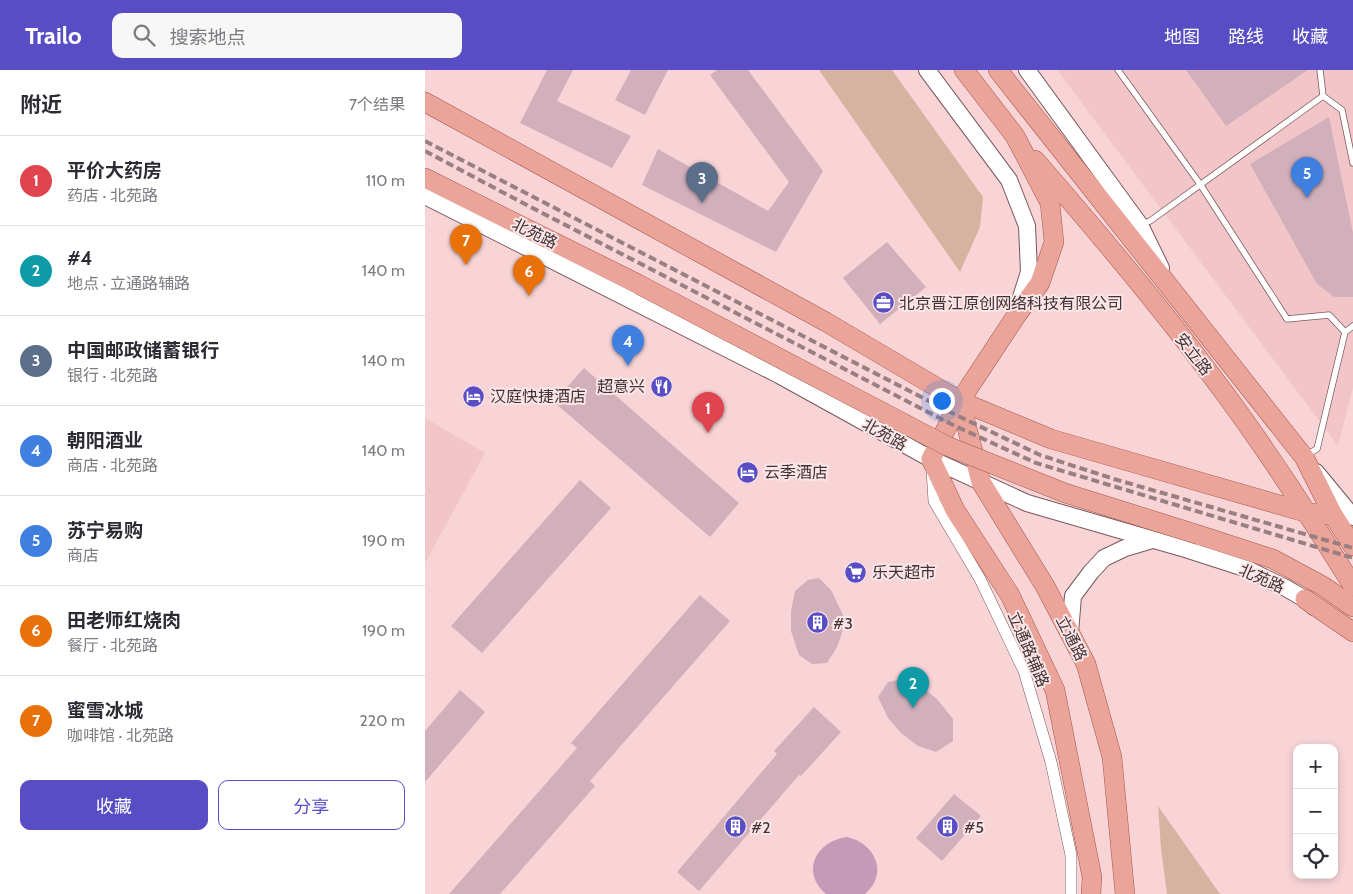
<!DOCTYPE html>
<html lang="zh">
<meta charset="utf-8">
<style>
:root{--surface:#fff;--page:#f7f7f7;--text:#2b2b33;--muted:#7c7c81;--line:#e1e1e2;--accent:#584dc4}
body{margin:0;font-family:Cabin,"Noto Sans SC",sans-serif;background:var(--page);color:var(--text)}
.controls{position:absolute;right:15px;bottom:15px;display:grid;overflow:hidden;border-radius:10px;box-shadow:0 2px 8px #0003}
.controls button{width:45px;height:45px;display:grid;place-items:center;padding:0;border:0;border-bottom:1px solid var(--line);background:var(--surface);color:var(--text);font:25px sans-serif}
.you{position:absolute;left:516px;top:330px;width:18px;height:18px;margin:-12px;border:4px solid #fff;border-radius:50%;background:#1a73e8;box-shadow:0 0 0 8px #1a73e833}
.badge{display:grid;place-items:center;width:32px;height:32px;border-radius:50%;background:var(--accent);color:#fff;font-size:16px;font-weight:700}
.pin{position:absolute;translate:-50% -41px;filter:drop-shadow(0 1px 2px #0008)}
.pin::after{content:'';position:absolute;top:26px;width:18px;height:15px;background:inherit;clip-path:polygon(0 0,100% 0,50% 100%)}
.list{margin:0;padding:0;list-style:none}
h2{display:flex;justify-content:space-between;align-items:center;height:65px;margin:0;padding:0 20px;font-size:21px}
h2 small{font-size:16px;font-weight:400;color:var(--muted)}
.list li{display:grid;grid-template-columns:32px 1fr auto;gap:15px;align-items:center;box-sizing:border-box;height:90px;padding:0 20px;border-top:1px solid var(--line)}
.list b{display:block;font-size:19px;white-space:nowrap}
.list p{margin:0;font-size:16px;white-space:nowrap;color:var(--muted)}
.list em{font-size:16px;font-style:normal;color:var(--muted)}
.actions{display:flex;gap:10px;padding:15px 20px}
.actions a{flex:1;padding:11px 0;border:1px solid var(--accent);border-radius:10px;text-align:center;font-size:18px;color:var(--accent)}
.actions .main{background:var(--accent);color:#fff}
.icon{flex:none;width:28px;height:28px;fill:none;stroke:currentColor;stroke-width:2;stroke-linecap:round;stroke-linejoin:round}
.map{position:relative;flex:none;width:928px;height:824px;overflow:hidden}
header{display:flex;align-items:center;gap:30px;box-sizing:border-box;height:70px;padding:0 25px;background:var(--accent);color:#fff}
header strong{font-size:24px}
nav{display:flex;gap:28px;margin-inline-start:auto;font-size:18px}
.search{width:350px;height:45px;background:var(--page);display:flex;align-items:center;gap:12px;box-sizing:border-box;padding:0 18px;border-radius:10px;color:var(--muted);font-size:19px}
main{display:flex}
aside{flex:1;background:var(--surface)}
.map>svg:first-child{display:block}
.built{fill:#f2c6c9}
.green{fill:#d6b2a0}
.water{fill:#c59ab9}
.building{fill:#d1b0bc}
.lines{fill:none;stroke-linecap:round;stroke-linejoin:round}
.lane-casing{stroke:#78595c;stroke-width:7}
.street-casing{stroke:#78595c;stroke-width:12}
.secondary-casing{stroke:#78595c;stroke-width:18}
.primary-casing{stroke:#a6554a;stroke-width:20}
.lane{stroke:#fff;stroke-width:5.5}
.street{stroke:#fff;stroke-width:11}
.secondary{stroke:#fff;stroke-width:16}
.primary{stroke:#eba499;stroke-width:19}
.rail{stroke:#987f82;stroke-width:4;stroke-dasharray:8 4;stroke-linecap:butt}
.primary-bridge-casing{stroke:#a6554a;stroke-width:20;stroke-linecap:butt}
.primary-bridge{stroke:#eba499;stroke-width:19}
.labels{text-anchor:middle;stroke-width:4;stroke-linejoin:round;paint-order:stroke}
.street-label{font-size:16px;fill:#413335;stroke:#fbe5e7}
.poi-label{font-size:16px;fill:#413335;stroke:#fbe5e7;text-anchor:start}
</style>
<header>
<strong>Trailo</strong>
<div class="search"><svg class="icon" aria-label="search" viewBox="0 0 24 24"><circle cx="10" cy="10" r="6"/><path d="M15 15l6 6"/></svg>搜索地点</div>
<nav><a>地图</a><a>路线</a><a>收藏</a></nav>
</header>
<main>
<aside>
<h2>附近<small>7个结果</small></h2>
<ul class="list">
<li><span class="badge" style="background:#e0444e">1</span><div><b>平价大药房</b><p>药店 · 北苑路</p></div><em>110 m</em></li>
<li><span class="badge" style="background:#0f9aa8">2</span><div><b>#4</b><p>地点 · 立通路辅路</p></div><em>140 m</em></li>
<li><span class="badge" style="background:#5c6f8a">3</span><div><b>中国邮政储蓄银行</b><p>银行 · 北苑路</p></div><em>140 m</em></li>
<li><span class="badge" style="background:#3f7fe0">4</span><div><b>朝阳酒业</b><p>商店 · 北苑路</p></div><em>140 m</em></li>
<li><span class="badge" style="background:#3f7fe0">5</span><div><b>苏宁易购</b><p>商店</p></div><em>190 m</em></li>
<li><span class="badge" style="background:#e8710a">6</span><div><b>田老师红烧肉</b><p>餐厅 · 北苑路</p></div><em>190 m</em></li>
<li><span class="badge" style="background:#e8710a">7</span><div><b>蜜雪冰城</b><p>咖啡馆 · 北苑路</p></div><em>220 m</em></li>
</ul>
<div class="actions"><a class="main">收藏</a><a>分享</a></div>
</aside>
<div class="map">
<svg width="928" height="824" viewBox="0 0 928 824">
<rect width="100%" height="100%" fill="#f8d4d7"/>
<g class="built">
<path d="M 632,0 L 928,0 L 928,318 L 913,376 Z"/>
<path d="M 0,348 L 60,383 L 0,493 Z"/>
</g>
<g class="green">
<path d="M 394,0 L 467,0 L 558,127 L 555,157 L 535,202 Z"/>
<path d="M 733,736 L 795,824 L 742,824 L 736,779 Z"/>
</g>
<path class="water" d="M 422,767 C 450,773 464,803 440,824 L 401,824 C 375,802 391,771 422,767 Z"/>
<g class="building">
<path d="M 122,0 L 148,0 L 132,31 L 206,66 L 187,98 L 95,53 Z"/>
<path d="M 206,0 L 243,0 L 220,45 L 190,30 Z"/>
<path d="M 292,0 L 323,0 L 398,101 L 351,182 L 217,115 L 233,79 L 343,141 L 364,112 L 285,5 Z"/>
<path d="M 761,0 L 883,0 L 801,56 Z"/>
<path d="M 904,47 L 928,163 L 928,227 L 909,227 L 892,214 L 825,94 Z"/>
<path d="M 462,172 L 501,217 L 455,254 L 418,208 Z"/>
<path d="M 159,298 L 314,433 L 285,467 L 129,332 Z"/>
<path d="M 155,410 L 186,438 L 57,583 L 26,556 Z"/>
<path d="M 394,508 L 406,520 L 418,545 L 417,563 L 412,577 L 402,593 L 387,594 L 374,585 L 366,561 L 366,541 L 370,521 L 383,510 Z"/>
<path d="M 275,525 L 305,551 L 165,711 L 170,716 L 75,824 L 24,824 L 152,678 L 146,673 Z"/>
<path d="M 478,609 L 495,616 L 511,628 L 528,649 L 528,671 L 511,682 L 493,676 L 476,663 L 463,648 L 453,627 L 463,612 Z"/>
<path d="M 35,620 L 60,642 L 0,712 L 0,661 Z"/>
<path d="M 389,637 L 416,662 L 376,706 L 374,705 L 274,821 L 252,802 L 352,684 L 349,681 Z"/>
<path d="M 529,724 L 556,746 L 517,791 L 491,768 Z"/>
</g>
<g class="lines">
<defs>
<g id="lane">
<path d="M 693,0 L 775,114 L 862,249 L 904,245 L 920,262"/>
<path d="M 898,26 L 917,40 L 928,93"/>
<path d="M 717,154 L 725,151 L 898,26 L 895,0"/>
<path d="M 881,385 L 892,379 L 920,262 L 928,256"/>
</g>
<path id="street" d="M 507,400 L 509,431 L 555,509 L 599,601 L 626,692 L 646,785 L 646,824"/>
<g id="secondary">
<path d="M 502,0 L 584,110 L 602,156 L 604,202 L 592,240"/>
<path d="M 602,0 L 715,155 L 736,198"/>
<path d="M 0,126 L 354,305 L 506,389 L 602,433 L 757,478 L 822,499 L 859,517 L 880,529 L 889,537"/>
<path d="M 891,402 L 928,447"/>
<path d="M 645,563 L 648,526 L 666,502 L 679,488 L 700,478 L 727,470"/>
</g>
<g id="primary">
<path d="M 539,0 L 590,66 L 625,133 L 629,172 L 615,213 L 591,246 L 535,331 L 506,389 L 530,440 L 585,525 L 630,620 L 667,807 L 666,824"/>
<path d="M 573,0 L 879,387 L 908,445 L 928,476"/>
<path d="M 0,32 L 401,252 L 535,331 L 626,369 L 883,443 L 908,445"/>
<path d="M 610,90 C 671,160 731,231 786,305 C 837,372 883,444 928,516"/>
<path d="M 0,108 L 215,215"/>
<path d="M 535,331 L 556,412 L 620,516 L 661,594 L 687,687 L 700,824"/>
<path d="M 774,465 L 848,489 L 898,516 L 928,537"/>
<path d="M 880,529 L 928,562"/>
</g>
</defs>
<use href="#lane" class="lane-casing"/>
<use href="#street" class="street-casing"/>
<use href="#secondary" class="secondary-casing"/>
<use href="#primary" class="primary-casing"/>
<use href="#lane" class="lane"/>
<use href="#street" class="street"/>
<use href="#secondary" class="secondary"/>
<use href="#primary" class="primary"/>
<g class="rail">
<path d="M 0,71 L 531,345 L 615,385 L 689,409 L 928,478"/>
<path d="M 0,81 L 96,132 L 528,355 L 611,393 L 928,488"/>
</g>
<defs>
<path id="primary-bridge" d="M 215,215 L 522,376 L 640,423 L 774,465"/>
</defs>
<use href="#primary-bridge" class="primary-bridge-casing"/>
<use href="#primary-bridge" class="primary-bridge"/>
</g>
<defs>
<symbol id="office-disc" viewBox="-11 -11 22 22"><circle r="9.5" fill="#584dc4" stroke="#fbe5e7"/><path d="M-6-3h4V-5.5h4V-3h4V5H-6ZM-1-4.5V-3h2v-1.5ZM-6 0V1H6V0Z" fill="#fff"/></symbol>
<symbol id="restaurant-disc" viewBox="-11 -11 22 22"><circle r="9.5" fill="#584dc4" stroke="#fbe5e7"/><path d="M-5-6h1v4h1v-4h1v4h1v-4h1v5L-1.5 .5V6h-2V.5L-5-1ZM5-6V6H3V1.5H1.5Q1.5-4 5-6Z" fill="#fff"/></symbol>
<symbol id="hotel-disc" viewBox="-11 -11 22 22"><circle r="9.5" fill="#584dc4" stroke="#fbe5e7"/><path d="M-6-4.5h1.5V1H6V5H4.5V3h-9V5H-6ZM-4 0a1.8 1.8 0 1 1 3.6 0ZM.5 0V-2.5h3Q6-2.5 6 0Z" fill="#fff"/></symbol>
<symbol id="supermarket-disc" viewBox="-11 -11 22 22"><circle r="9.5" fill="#584dc4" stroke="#fbe5e7"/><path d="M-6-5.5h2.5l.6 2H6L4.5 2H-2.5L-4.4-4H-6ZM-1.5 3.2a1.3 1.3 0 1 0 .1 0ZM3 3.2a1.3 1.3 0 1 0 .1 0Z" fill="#fff"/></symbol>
<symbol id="building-disc" viewBox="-11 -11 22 22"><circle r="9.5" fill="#584dc4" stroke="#fbe5e7"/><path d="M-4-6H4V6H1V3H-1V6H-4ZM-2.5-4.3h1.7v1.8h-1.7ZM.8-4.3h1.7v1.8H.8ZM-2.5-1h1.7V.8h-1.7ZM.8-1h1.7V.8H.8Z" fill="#fff"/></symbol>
</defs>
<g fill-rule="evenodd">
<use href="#office-disc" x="446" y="220" width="25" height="25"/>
<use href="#restaurant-disc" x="224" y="304" width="25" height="25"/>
<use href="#hotel-disc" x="36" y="314" width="25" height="25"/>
<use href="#hotel-disc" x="310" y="390" width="25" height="25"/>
<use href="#supermarket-disc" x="418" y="490" width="25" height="25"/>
<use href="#building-disc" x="380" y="540" width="25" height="25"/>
<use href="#building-disc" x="298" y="744" width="25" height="25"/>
<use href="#building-disc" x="510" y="744" width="25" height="25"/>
</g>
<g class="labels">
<g class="street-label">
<text transform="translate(110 163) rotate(26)" y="6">北苑路</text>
<text transform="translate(769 284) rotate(52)" y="6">安立路</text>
<text transform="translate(460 364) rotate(29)" y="6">北苑路</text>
<text transform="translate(837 508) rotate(24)" y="6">北苑路</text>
<text transform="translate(647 568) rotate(63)" y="6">立通路</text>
<text transform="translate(604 579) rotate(67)" y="6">立通路辅路</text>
</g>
<g class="poi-label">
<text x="474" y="239">北京晋江原创网络科技有限公司</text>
<text x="220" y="322" text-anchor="end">超意兴</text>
<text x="65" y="332">汉庭快捷酒店</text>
<text x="339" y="408">云季酒店</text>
<text x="447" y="508">乐天超市</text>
<text x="408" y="559">#3</text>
<text x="326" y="763">#2</text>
<text x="539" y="763">#5</text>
</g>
</g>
</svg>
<div class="controls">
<button>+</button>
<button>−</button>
<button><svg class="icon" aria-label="locate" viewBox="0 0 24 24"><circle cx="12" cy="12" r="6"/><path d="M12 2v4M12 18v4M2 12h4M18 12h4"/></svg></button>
</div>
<div class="you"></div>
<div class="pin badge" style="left:283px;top:363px;background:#e0444e">1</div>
<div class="pin badge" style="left:488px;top:638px;background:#0f9aa8">2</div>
<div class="pin badge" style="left:277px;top:133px;background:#5c6f8a">3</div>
<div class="pin badge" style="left:203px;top:296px;background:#3f7fe0">4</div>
<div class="pin badge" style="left:882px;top:128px;background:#3f7fe0">5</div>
<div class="pin badge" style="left:104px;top:226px;background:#e8710a">6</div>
<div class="pin badge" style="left:41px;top:195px;background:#e8710a">7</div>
</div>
</main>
